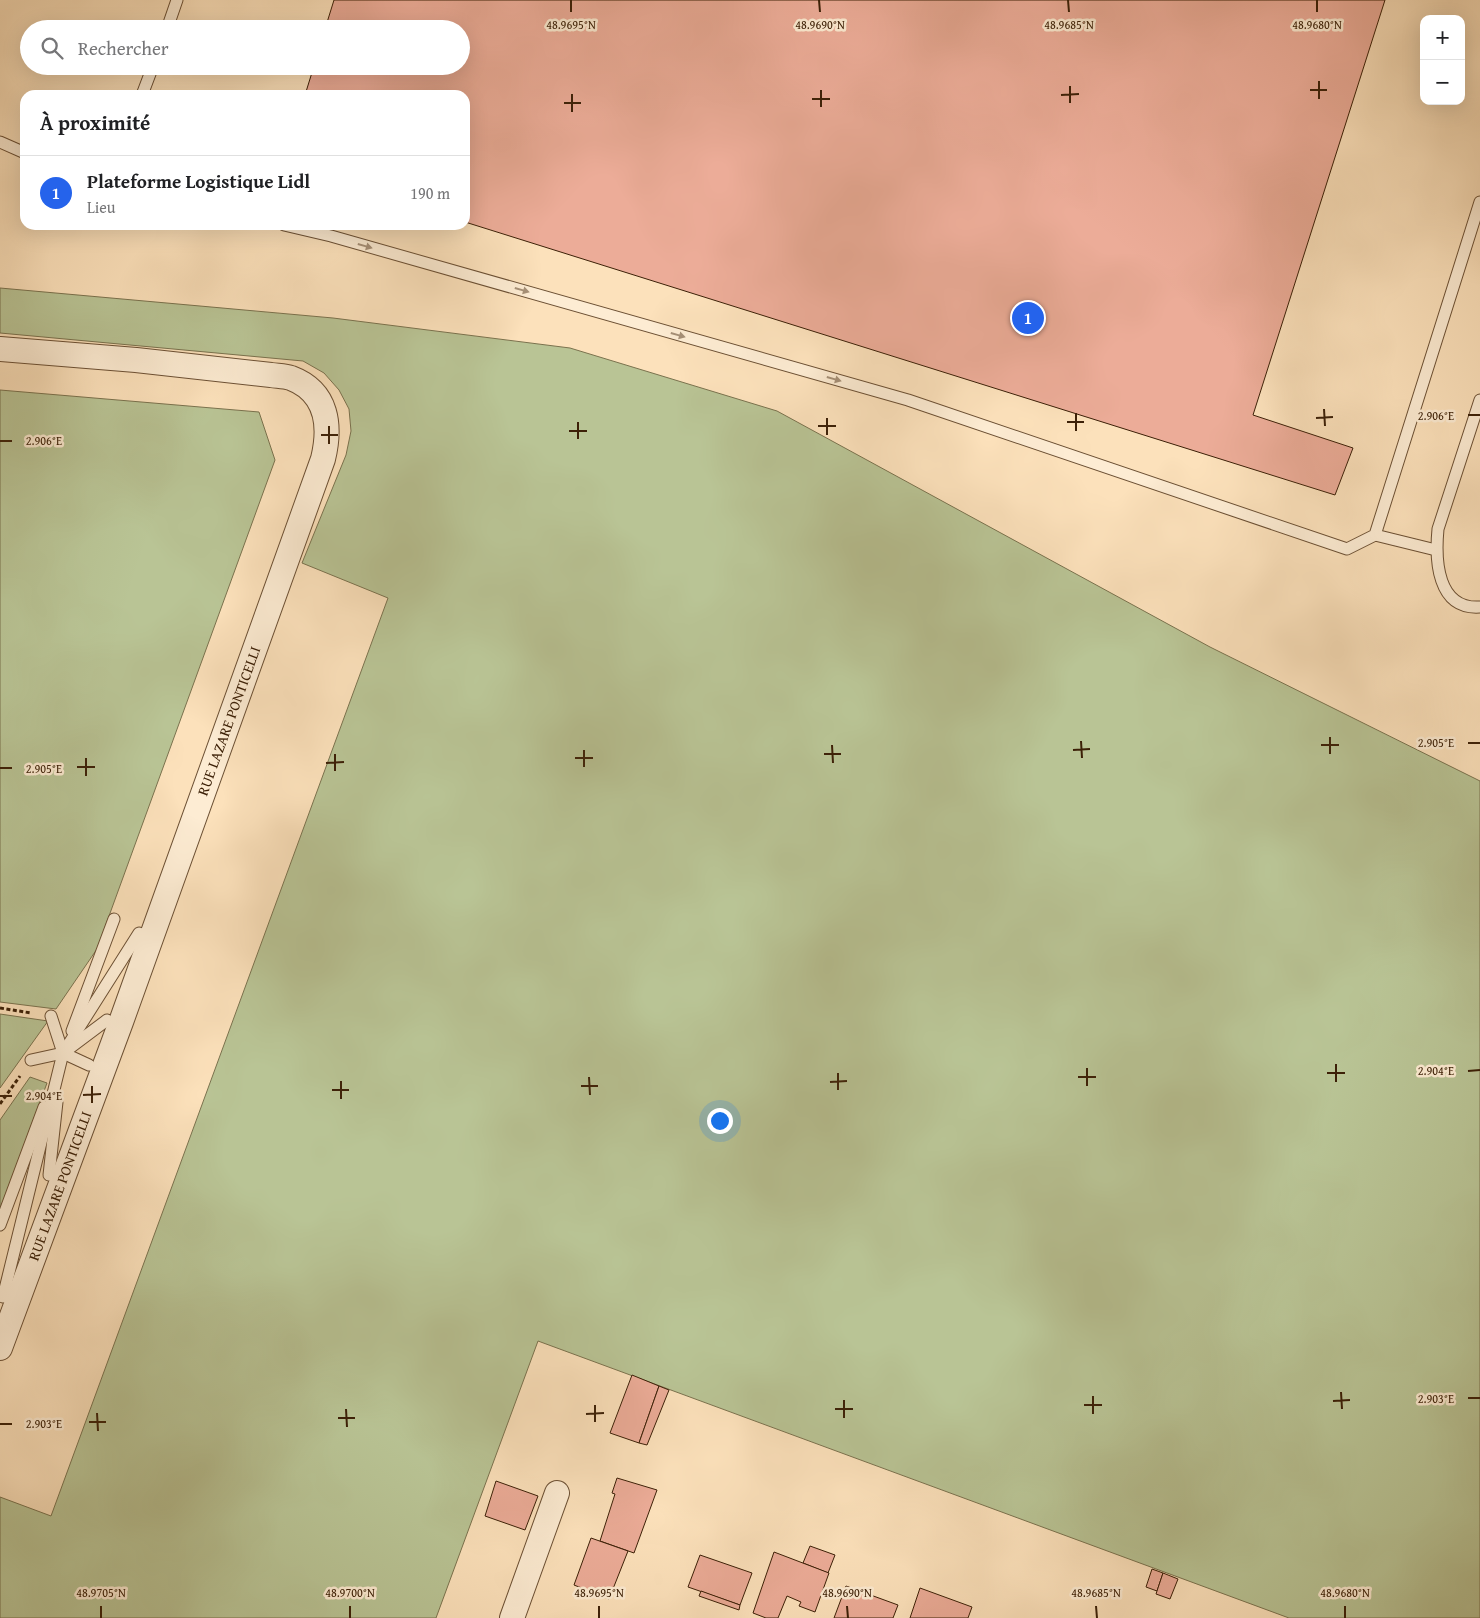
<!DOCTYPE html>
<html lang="fr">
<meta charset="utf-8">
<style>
:root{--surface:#fff;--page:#f6f6f6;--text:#202124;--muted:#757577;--line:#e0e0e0;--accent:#2563eb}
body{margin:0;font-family:"Gentium Book Plus",serif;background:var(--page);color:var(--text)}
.controls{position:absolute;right:15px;top:15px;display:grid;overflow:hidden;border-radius:10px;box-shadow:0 5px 20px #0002}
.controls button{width:45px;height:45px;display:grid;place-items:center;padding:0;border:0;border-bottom:1px solid var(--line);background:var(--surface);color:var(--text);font:25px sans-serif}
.you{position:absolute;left:719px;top:1120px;width:18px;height:18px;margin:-12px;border:4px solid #fff;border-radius:50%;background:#1a73e8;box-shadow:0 0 0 8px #1a73e833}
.badge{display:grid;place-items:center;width:32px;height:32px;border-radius:50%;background:var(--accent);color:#fff;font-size:16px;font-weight:700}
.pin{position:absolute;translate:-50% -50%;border:2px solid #fff;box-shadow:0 1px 5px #0006}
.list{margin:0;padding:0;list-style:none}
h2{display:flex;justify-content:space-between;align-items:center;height:65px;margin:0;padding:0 20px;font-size:21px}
h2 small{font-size:16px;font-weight:400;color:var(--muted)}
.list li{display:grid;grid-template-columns:32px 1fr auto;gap:15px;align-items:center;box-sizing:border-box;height:75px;padding:0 20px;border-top:1px solid var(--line)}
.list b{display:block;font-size:19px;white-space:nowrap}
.list p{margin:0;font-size:16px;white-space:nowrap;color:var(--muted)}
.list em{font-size:16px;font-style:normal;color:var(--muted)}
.icon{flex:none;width:28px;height:28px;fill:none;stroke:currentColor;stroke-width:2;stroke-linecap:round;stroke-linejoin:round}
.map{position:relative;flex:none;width:1480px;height:1618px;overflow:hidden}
.search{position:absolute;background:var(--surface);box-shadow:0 5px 20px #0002;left:20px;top:20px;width:450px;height:55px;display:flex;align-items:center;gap:12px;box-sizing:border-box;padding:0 18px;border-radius:28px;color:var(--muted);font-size:19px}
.panel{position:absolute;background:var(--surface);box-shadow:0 5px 20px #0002;left:20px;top:90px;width:450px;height:140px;border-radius:15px}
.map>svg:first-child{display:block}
.green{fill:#b9c495;stroke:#7a724e}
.building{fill:#ecac98;stroke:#3c2007}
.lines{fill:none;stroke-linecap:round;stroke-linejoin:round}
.service-casing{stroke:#6c5034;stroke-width:13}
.minor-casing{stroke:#6c5034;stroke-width:26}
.path{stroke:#3c2007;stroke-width:3;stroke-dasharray:4 2.5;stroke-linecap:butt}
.service{stroke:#fdecd3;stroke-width:11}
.minor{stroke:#fdecd3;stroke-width:24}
.oneway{fill:#a69077}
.ticks{fill:none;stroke:#3c2007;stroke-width:2}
.labels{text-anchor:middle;stroke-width:5;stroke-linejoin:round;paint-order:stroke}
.street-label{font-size:15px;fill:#3c2007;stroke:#fdecd3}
.ticks-label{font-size:12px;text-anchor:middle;fill:#3c2007;stroke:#fdecd3;stroke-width:5;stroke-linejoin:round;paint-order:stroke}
</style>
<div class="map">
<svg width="1480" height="1618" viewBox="0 0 1480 1618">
<rect width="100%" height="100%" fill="#fce1bb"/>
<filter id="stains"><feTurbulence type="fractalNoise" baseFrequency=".004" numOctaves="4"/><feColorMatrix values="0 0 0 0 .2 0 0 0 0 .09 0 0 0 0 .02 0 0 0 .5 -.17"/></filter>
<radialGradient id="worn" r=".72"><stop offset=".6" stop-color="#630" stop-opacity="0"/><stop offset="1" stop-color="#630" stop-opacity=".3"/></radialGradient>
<g class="green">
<path d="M 0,288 L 333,318 L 570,348 L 777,411 L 1210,647 L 1480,781 L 1480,1618 L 1289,1618 L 538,1341 L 436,1618 L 0,1618 L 0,1497 L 51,1516 L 388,598 L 302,563 L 346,455 L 351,431 L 349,409 L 339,390 L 324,373 L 303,361 L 0,333 Z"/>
<path d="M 0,390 L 259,412 L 275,460 L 97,949 L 56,1009 L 0,1002 Z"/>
<path d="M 0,1014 L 48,1021 L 0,1088 Z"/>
<path d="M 30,1077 L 47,1083 L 0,1210 L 0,1120 Z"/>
</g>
<g class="building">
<path d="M 334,0 L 1385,0 L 1253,415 L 1353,448 L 1335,495 L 465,222 L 465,95 L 305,95 L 314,66 L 461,66 L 461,29 L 325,29 Z"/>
<path d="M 632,1375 L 659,1386 L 639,1443 L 610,1433 Z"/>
<path d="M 659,1386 L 669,1390 L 647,1445 L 639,1443 Z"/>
<path d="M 617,1478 L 657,1490 L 634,1553 L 600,1541 L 615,1494 L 612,1493 Z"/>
<path d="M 496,1481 L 538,1496 L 525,1530 L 485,1516 Z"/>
<path d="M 591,1538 L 628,1551 L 609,1599 L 574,1585 Z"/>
<path d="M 810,1546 L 835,1555 L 828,1573 L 803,1563 Z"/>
<path d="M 774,1552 L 829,1573 L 815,1612 L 799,1606 L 801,1602 L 787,1596 L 778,1618 L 766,1618 L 753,1613 Z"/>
<path d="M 700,1555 L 752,1573 L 740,1605 L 688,1587 Z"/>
<path d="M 1152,1569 L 1163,1573 L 1157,1591 L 1146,1587 Z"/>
<path d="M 1163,1573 L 1178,1579 L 1170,1599 L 1156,1594 Z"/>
<path d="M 846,1586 L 898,1605 L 893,1618 L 834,1618 Z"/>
<path d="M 920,1588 L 972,1607 L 968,1618 L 910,1618 Z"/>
<path d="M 701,1591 L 740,1605 L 739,1610 L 699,1596 Z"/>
</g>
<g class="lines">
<defs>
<g id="service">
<path d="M 167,29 L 177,0"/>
<path d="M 142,95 L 153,66"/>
<path d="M 0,142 L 25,153"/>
<path d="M 284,225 L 331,236 L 908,400 L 1347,549 L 1375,535 L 1480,202"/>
<path d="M 1480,400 L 1438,529 C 1435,560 1437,610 1480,607"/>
<path d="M 1375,535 L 1436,550"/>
<path d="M 51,1016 L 63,1053 L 107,1020"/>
<path d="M 72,1031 L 114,919"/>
<path d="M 31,1060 L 63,1053 L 89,1065"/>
<path d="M 49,1175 L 57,1102"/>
<path d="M 0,1225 L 44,1107"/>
<path d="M 3,1297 L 63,1053 L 139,933"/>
</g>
<g id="minor">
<path d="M 0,349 L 136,360 L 271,375 C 278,376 285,376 291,378 C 328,392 331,426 323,459 L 121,1022 L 0,1348"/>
<path d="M 512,1618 L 557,1493"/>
</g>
</defs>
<use href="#service" class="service-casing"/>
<use href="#minor" class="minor-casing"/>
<g class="path">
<path d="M 0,1008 L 31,1013"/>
<path d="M 0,1104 L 20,1076"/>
</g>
<use href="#service" class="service"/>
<use href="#minor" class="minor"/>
</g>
<defs><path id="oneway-solid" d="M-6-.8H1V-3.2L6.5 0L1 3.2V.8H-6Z" transform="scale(1.25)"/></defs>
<g class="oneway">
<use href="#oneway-solid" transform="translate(365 246) rotate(16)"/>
<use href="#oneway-solid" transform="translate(522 290) rotate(16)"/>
<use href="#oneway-solid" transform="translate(678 335) rotate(16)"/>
<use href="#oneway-solid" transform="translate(834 379) rotate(16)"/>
</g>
<path class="ticks" d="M 571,0 L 571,12M 819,0 L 820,12M 1068,0 L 1069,12M 1317,0 L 1317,12M 1319,81 L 1319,99M 1070,86 L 1070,103M 821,90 L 821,107M 1310,90 L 1327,90M 572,94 L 572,112M 1061,95 L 1079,94M 812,99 L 830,99M 564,103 L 581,103M 1324,409 L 1325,426M 1076,413 L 1076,431M 1468,415 L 1480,415M 827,418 L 827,435M 1316,418 L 1333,417M 578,422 L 578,439M 1067,422 L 1084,422M 329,426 L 329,444M 818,426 L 836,426M 569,431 L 587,431M 321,435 L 338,435M 0,441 L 12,441M 1330,737 L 1330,754M 1081,741 L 1082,758M 1468,743 L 1480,743M 832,745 L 833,763M 1321,745 L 1339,745M 584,750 L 584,767M 1073,750 L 1090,749M 335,754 L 335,771M 824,754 L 841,754M 86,758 L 86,776M 575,758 L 593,758M 326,763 L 344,762M 77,767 L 95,767M 0,768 L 12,768M 1336,1064 L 1336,1082M 1087,1068 L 1087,1086M 1468,1071 L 1480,1070M 838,1073 L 838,1090M 1327,1073 L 1345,1073M 589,1077 L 590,1095M 1078,1077 L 1096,1077M 341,1081 L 341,1099M 830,1082 L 847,1081M 92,1086 L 92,1103M 581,1086 L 598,1086M 332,1090 L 349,1090M 83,1095 L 101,1094M 0,1096 L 12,1096M 1341,1392 L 1342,1409M 1093,1396 L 1093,1414M 1468,1398 L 1480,1398M 844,1400 L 844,1418M 1333,1401 L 1350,1400M 595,1405 L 595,1422M 1084,1405 L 1102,1405M 346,1409 L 347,1427M 835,1409 L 853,1409M 97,1413 L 98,1431M 586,1414 L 604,1413M 338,1418 L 355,1418M 89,1422 L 106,1422M 0,1424 L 12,1424M 101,1606 L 101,1618M 350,1606 L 350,1618M 599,1606 L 599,1618M 847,1606 L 848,1618M 1096,1606 L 1097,1618M 1345,1606 L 1345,1618"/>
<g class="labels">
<g class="street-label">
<text transform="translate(229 721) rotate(-70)" y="5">RUE LAZARE PONTICELLI</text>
<text transform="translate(60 1186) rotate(-70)" y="5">RUE LAZARE PONTICELLI</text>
</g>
</g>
<g class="ticks-label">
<text x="571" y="29">48.9695°N</text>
<text x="820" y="29">48.9690°N</text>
<text x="1069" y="29">48.9685°N</text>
<text x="1317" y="29">48.9680°N</text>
<text x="1436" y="420">2.906°E</text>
<text x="44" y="445">2.906°E</text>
<text x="1436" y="747">2.905°E</text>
<text x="44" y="773">2.905°E</text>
<text x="1436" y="1075">2.904°E</text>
<text x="44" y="1100">2.904°E</text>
<text x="1436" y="1403">2.903°E</text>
<text x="44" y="1428">2.903°E</text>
<text x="101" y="1597">48.9705°N</text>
<text x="350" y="1597">48.9700°N</text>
<text x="599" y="1597">48.9695°N</text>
<text x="847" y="1597">48.9690°N</text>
<text x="1096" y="1597">48.9685°N</text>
<text x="1345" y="1597">48.9680°N</text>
</g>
<rect width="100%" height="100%" filter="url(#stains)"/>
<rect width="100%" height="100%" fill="url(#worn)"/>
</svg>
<div class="controls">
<button>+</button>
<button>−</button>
</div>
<div class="you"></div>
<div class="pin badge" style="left:1028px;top:318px">1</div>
<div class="search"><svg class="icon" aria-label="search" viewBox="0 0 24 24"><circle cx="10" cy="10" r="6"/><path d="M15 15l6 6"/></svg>Rechercher</div>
<section class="panel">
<h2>À proximité<small></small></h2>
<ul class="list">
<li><span class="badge">1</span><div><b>Plateforme Logistique Lidl</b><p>Lieu</p></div><em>190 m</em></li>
</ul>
</section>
</div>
